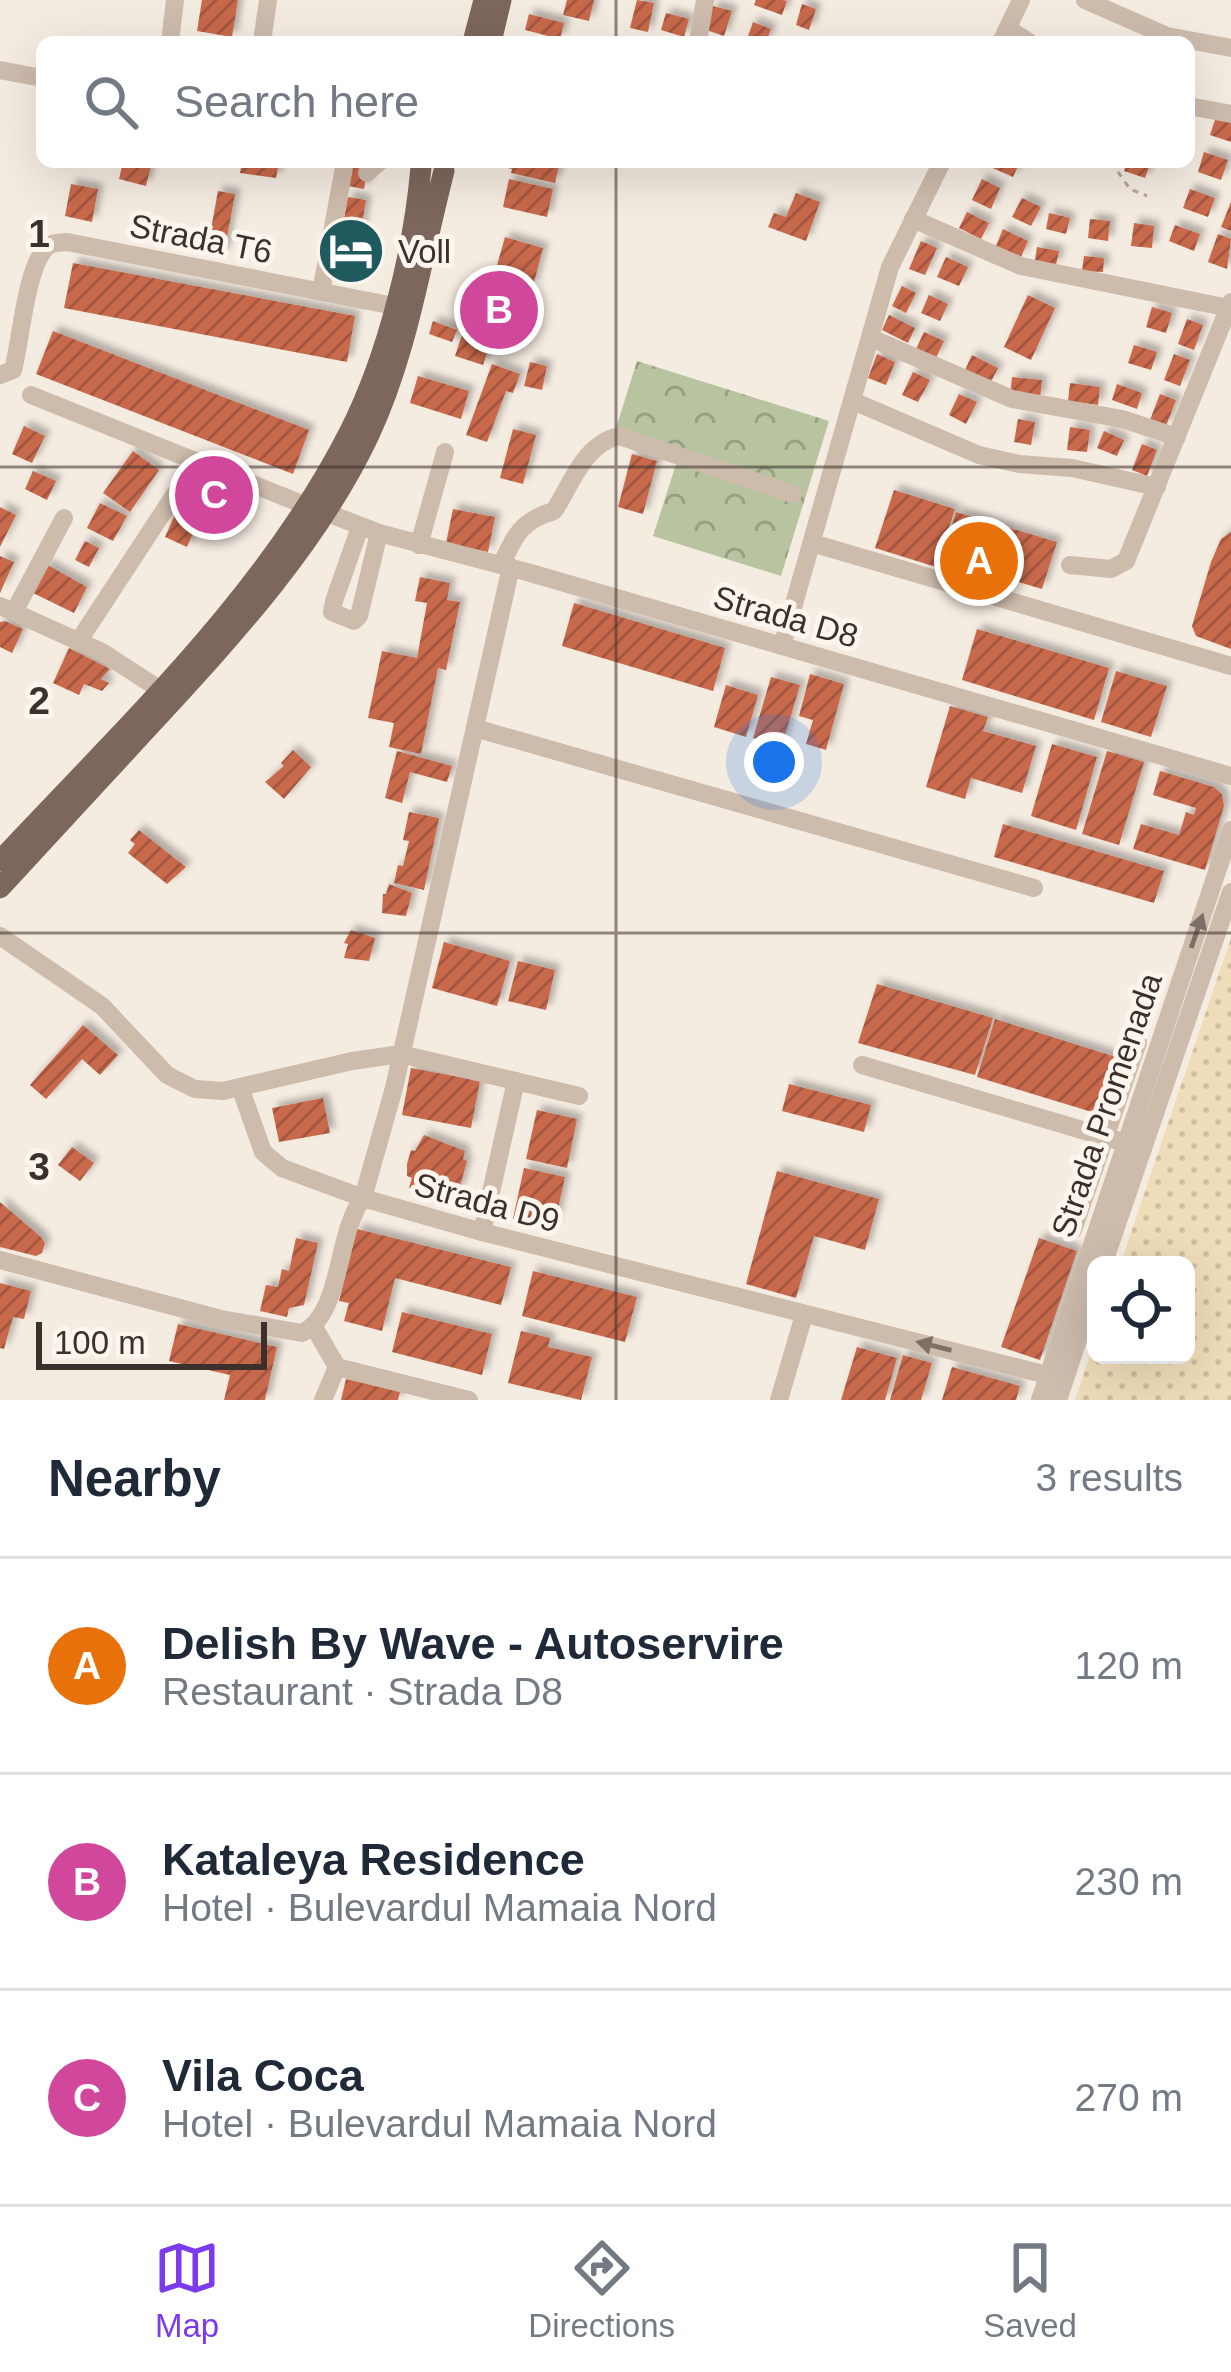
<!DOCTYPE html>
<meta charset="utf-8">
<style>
:root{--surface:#fff;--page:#f2f2f3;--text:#1f2937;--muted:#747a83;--line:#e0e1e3;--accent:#7c3aed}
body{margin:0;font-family:Arial,sans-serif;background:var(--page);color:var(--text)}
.controls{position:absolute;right:36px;bottom:36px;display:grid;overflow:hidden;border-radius:18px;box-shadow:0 12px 48px #0002}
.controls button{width:108px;height:108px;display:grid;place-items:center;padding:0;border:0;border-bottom:3px solid var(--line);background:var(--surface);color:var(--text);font:60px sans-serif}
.scale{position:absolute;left:36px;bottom:30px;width:231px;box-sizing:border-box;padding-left:12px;border:6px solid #3b302b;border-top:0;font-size:33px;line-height:42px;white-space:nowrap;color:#3b302b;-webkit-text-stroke:9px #fbf5ee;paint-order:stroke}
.you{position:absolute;left:774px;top:762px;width:42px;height:42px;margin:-30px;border:9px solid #fff;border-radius:50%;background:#1a73e8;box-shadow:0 0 0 18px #1a73e833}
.badge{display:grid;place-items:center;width:78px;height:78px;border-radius:50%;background:var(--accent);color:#fff;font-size:39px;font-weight:700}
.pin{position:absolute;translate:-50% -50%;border:6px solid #fff;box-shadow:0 3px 12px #0006}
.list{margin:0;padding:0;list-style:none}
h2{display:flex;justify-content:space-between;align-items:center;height:156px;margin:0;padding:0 48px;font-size:51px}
h2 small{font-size:39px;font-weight:400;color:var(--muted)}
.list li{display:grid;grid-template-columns:78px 1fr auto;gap:36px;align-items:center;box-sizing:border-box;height:216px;padding:0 48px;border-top:3px solid var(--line)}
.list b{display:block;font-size:45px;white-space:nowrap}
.list p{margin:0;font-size:39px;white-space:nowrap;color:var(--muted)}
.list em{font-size:39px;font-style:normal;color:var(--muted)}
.icon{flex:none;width:66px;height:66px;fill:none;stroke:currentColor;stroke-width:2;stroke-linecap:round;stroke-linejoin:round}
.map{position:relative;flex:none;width:1231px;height:1400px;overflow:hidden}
.search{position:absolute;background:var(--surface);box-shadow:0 12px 48px #0002;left:36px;right:36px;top:36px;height:132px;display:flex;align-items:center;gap:30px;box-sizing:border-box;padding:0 42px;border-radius:18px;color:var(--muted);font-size:45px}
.sheet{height:804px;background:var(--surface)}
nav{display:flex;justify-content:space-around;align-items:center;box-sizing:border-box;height:168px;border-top:3px solid var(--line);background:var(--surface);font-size:33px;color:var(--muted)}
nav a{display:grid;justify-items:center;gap:6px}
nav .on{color:var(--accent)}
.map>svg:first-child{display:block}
.sand{fill:url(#sand-dots)}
.park{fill:url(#park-crowns)}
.building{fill:url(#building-hatch);filter:url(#shadow)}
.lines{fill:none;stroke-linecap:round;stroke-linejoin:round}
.path{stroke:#b9a596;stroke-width:3;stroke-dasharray:6 6;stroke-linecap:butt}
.minor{stroke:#cdbbac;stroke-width:18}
.major{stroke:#7d675c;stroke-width:21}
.oneway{fill:#7d6f65}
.grid{fill:none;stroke:#3b302b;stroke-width:3;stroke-opacity:0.55}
.labels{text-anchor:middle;stroke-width:10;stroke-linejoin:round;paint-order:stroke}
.street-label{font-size:33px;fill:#3b302b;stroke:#fbf5ee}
.poi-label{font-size:33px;fill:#3b302b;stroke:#fbf5ee;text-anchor:start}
.grid-label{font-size:39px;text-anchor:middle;font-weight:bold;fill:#3b302b;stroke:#fbf5ee;stroke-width:10;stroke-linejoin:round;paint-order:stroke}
</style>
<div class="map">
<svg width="1231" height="1400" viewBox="0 0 1231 1400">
<defs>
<pattern id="sand-dots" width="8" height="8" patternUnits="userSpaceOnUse" patternTransform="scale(3)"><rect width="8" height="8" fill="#efdcb8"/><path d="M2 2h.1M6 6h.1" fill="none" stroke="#cebd9e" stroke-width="1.8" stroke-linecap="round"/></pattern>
<pattern id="park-crowns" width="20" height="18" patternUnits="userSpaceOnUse" patternTransform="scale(3)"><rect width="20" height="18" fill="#b8c4a0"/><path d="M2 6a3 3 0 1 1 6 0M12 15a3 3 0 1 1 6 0" fill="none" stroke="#97a083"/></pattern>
<pattern id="building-hatch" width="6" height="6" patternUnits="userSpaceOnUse" patternTransform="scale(3)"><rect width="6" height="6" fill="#c8694b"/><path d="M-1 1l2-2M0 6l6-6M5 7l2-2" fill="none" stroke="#a4573f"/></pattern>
<filter id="shadow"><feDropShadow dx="5.5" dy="-5.5" stdDeviation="3" flood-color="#0004"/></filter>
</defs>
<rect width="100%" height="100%" fill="#f4ebe1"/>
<path class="sand" d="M 1231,938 L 1231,1400 L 1075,1400 L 1096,1337 L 1096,1355 L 1186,1355 L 1186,1265 L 1120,1265 Z"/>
<path class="park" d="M 637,361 L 829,421 L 781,576 L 653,536 L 678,458 L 613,438 Z"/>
<g class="building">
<path d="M 202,0 L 238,0 L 232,37 L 197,31 Z"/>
<path d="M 567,0 L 594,0 L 589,21 L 563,15 Z"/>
<path d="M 637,0 L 654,3 L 648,32 L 630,28 Z"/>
<path d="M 756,0 L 783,0 L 787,1 L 782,15 L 754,5 Z"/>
<path d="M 802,4 L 816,9 L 809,30 L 796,25 Z"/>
<path d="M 713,6 L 732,11 L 724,36 L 706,30 Z"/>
<path d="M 666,13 L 689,19 L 684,37 L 661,30 Z"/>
<path d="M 529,14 L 564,23 L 560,39 L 525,30 Z"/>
<path d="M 753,22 L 771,29 L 766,42 L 746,42 Z"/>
<path d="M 1216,117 L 1231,122 L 1231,142 L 1210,135 Z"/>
<path d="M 1204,152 L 1228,160 L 1221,180 L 1198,172 Z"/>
<path d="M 123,162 L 152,162 L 146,186 L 119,179 Z"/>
<path d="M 242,162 L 279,162 L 276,178 L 240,173 Z"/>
<path d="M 352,162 L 369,162 L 364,189 L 348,186 Z"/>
<path d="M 505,162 L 560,162 L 555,183 L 511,173 L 512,169 L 504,167 Z"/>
<path d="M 990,162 L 1020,162 L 1013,177 L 988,166 Z"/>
<path d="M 1127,162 L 1151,162 L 1145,178 L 1124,171 Z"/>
<path d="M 509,179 L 553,189 L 547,217 L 503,207 Z"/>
<path d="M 982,179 L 1000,188 L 991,209 L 972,200 Z"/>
<path d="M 71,184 L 98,189 L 92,222 L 65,216 Z"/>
<path d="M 1190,189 L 1215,198 L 1208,217 L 1183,208 Z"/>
<path d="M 218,191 L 235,194 L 224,254 L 207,251 Z"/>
<path d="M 796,193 L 820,202 L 806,241 L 768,227 L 774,213 L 786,217 Z"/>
<path d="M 348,197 L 366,200 L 355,265 L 336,262 Z"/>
<path d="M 1022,198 L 1041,207 L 1031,226 L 1012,217 Z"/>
<path d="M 1231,202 L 1231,231 L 1221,227 Z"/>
<path d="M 967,212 L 989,223 L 981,239 L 959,228 Z"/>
<path d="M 1049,213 L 1070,218 L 1066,234 L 1046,229 Z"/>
<path d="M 1090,219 L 1110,221 L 1108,241 L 1088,238 Z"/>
<path d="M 1134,223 L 1154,226 L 1152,248 L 1131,246 Z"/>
<path d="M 1175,225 L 1200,234 L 1194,251 L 1169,241 Z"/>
<path d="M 1003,229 L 1028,241 L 1021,257 L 996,246 Z"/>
<path d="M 1218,234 L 1231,239 L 1227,269 L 1208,262 Z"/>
<path d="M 505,237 L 543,248 L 533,286 L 494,276 Z"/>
<path d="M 921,241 L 937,248 L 925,275 L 909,269 Z"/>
<path d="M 1037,247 L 1059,251 L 1056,265 L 1035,260 Z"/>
<path d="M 1084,256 L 1104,258 L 1103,272 L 1082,271 Z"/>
<path d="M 946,257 L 968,267 L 959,286 L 937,277 Z"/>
<path d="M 73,263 L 355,316 L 347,362 L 64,308 Z"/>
<path d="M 902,286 L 916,293 L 906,313 L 892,306 Z"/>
<path d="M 929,295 L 948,304 L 940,321 L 921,313 Z"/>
<path d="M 1028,295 L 1055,308 L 1031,360 L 1004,347 Z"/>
<path d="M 491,299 L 527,310 L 518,341 L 481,330 Z"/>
<path d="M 1152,307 L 1172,313 L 1166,333 L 1146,327 Z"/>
<path d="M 889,315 L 915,328 L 908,343 L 882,330 Z"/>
<path d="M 1187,319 L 1203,325 L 1194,350 L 1178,344 Z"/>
<path d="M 433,321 L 457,330 L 452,342 L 429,334 Z"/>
<path d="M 53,331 L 309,430 L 293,474 L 36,374 Z"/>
<path d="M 924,332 L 944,341 L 936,358 L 916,349 Z"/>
<path d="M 462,335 L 490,344 L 483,365 L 455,356 Z"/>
<path d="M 1134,345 L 1157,352 L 1151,370 L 1128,363 Z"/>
<path d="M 877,354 L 895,362 L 886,385 L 868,378 Z"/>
<path d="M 1174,354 L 1190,360 L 1180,386 L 1164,380 Z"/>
<path d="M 972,355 L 998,368 L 991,382 L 965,370 Z"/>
<path d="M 530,362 L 547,366 L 542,390 L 524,386 Z"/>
<path d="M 492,364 L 520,374 L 513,393 L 506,391 L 487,442 L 466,435 Z"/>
<path d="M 913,372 L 930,380 L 918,402 L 902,395 Z"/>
<path d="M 418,376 L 469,391 L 461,419 L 410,403 Z"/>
<path d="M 1012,377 L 1042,380 L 1040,399 L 1010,396 Z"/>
<path d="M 1070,383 L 1100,387 L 1098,405 L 1068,401 Z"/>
<path d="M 1117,384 L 1142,393 L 1137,409 L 1112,400 Z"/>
<path d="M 959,394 L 977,402 L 966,424 L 949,415 Z"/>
<path d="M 1160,394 L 1176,400 L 1166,426 L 1150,420 Z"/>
<path d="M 1018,419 L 1035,422 L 1031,445 L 1014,442 Z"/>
<path d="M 24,426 L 45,436 L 32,463 L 12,454 Z"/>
<path d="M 1070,427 L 1090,430 L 1087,452 L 1067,450 Z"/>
<path d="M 513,429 L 536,435 L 523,484 L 500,478 Z"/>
<path d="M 1104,431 L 1124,440 L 1117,456 L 1097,448 Z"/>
<path d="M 1142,444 L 1157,450 L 1147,476 L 1132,470 Z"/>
<path d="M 133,451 L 159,470 L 130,512 L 103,493 Z"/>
<path d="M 632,454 L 657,461 L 643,514 L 618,507 Z"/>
<path d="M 33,471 L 56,481 L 47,500 L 25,489 Z"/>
<path d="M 206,482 L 234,495 L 224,518 L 195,505 Z"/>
<path d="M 894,490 L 955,509 L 936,567 L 875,548 Z"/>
<path d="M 100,503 L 127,516 L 113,541 L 87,528 Z"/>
<path d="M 0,507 L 16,515 L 0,547 Z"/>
<path d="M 453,509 L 495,517 L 488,552 L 446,543 Z"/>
<path d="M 177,510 L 199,519 L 187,547 L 165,537 Z"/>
<path d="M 956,512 L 1057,542 L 1042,589 L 942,559 Z"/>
<path d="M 1231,532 L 1231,649 L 1196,636 L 1192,626 L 1211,562 L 1221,539 Z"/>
<path d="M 85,541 L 99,548 L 89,567 L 75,560 Z"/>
<path d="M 0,556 L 14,562 L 0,593 Z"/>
<path d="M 46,564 L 87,587 L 74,613 L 31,592 Z"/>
<path d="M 420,577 L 450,583 L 447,600 L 460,602 L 446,670 L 438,668 L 421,754 L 389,747 L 394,723 L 368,718 L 382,651 L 417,658 L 427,603 L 415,601 Z"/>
<path d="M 574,603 L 725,648 L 713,691 L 562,646 Z"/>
<path d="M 5,621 L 23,629 L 12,653 L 0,647 L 0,622 Z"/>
<path d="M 977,629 L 1109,668 L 1094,720 L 962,680 Z"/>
<path d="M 69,648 L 110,669 L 101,679 L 109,683 L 102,691 L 84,684 L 79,695 L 53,683 Z"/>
<path d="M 1116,671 L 1167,686 L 1151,737 L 1101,722 Z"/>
<path d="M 810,674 L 844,684 L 826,750 L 806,744 L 813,720 L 799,716 Z"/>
<path d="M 771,677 L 800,685 L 782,746 L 753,738 Z"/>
<path d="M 726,685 L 758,695 L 746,737 L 714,727 Z"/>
<path d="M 950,706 L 988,717 L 983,731 L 1036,746 L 1022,793 L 971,778 L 965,799 L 926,787 Z"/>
<path d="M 1052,744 L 1097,757 L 1076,830 L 1031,816 Z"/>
<path d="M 293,750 L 311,767 L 284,799 L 265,782 L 284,766 L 281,763 Z"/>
<path d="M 397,751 L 452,766 L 447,782 L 410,772 L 402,803 L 385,798 Z"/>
<path d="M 1107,751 L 1144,762 L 1119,845 L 1082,834 Z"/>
<path d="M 1160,771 L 1214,787 L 1222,794 L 1224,806 L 1205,870 L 1133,849 L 1141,824 L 1179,835 L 1186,812 L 1194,815 L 1196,808 L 1153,795 Z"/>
<path d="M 409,812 L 439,818 L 424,890 L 394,883 L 398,865 L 403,866 L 409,841 L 403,840 Z"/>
<path d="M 1003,824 L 1164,871 L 1154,903 L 994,857 Z"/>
<path d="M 139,830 L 186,867 L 167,884 L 128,853 L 135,844 L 130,840 Z"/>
<path d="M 389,884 L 412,893 L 406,916 L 382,913 L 383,894 L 386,894 Z"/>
<path d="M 351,930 L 375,938 L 369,961 L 344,958 L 348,944 L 344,943 Z"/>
<path d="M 444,942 L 510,961 L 497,1006 L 432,988 Z"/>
<path d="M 518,961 L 555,970 L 546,1010 L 508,1001 Z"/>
<path d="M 877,984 L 993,1018 L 975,1075 L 858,1043 Z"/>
<path d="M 995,1019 L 1122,1059 L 1105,1116 L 977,1077 Z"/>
<path d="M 83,1025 L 118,1055 L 100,1075 L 82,1059 L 46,1099 L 30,1085 Z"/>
<path d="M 411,1068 L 480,1081 L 471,1128 L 402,1115 Z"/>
<path d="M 789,1084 L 871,1105 L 864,1132 L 782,1111 Z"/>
<path d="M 323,1098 L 330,1133 L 279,1142 L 272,1108 Z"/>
<path d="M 537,1110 L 577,1119 L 567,1168 L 526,1159 Z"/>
<path d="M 424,1135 L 465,1151 L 463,1159 L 467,1161 L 459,1190 L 455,1189 L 453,1196 L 409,1188 L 412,1178 L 407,1176 L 407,1164 L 411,1150 L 415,1151 Z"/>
<path d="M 72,1147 L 94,1163 L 80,1181 L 58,1165 Z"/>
<path d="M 524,1168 L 565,1177 L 554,1227 L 513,1219 Z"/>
<path d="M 777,1171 L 879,1199 L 865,1250 L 814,1236 L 796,1298 L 746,1284 Z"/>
<path d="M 0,1202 L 41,1237 L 45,1243 L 42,1253 L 36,1256 L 0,1247 Z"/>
<path d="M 357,1229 L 511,1267 L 501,1305 L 395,1278 L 382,1331 L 344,1321 L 349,1303 L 339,1301 Z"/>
<path d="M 296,1238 L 318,1243 L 304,1305 L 289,1308 L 287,1317 L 260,1311 L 266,1285 L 278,1287 L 282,1269 L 289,1271 Z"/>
<path d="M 1039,1238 L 1077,1251 L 1040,1360 L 1001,1347 Z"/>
<path d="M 533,1271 L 637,1297 L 625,1342 L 522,1316 Z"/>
<path d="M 0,1283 L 31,1291 L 24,1319 L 13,1317 L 4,1349 L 0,1348 Z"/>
<path d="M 402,1312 L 492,1334 L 482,1375 L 392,1352 Z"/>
<path d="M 178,1324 L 277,1347 L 265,1400 L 224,1400 L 230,1375 L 169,1361 Z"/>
<path d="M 521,1331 L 550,1338 L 548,1347 L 592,1357 L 581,1400 L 508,1383 Z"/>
<path d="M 857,1347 L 897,1358 L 885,1400 L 841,1400 Z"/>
<path d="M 903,1355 L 932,1363 L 921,1400 L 890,1400 Z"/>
<path d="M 952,1367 L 1020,1386 L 1016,1400 L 942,1400 Z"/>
<path d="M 346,1379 L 400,1392 L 398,1400 L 341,1400 Z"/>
</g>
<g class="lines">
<path class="path" d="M 1111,162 L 1130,189 L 1147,196"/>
<g class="minor">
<path d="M 1085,0 L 1167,36 L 1231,48"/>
<path d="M 1008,29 L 1029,42"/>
<path d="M 170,42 L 175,0"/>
<path d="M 262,42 L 268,0"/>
<path d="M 698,42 L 705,0"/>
<path d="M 1001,42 L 1021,0"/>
<path d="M 0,70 L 42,78"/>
<path d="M 1189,106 L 1231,114"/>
<path d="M 367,173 L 379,162"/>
<path d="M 913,219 L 1021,266 L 1229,308"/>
<path d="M 321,292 L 345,162"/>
<path d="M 871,338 L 1012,399 L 1122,419 L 1177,437"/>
<path d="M 0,375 L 13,370 C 21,341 26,264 48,246 C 54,242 59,243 67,242 L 394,306"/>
<path d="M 31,395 L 307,506"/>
<path d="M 853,401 L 979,455 L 1019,464 L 1072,468 L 1157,487"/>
<path d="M 325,512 L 379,533 L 527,572 L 1231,776"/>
<path d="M 360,527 L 334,601 L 332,612 L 354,621 L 359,616 L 379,533"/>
<path d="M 812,543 L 1231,666"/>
<path d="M 419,545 L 445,452"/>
<path d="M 501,565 C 515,535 522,520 554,511 C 572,483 584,444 619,436 L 793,494"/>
<path d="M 1070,565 L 1111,569 L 1126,561 L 1231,302"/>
<path d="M 0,606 L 102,652 L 159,689"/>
<path d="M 14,612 L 64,518"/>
<path d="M 78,642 L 196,462"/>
<path d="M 782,646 L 890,267 L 942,162"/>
<path d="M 475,728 L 1034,888"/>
<path d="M 0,936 L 102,1006 L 167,1075 L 195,1089 L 223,1091 L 352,1061 L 401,1054 L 579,1096"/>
<path d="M 862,1065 L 1126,1143"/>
<path d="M 240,1087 L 263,1152 L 282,1168 L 363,1198 L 394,1088 L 511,567"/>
<path d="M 1073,1230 L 1138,1042"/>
<path d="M 482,1232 L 516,1081"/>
<path d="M 0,1260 L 221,1319 L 302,1333 C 343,1313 335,1235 363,1198 L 482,1232 L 1047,1375"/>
<path d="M 1103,1265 L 1231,892"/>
<path d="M 314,1327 L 337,1367"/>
<path d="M 323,1400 L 337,1367 L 469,1400"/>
<path d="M 779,1400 L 804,1315"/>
<path d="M 1040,1400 L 1231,830"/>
<path d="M 1058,1400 L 1096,1286"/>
</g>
<g class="major">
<path d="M 473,42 L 484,0"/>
<path d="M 491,42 L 501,0"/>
<path d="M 0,861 C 125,727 267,595 350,431 C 388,356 414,250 421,167"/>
<path d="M 0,888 C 52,832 103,776 155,720 C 235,633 318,543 369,435 C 408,352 421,259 444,171"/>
</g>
</g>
<defs><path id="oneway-solid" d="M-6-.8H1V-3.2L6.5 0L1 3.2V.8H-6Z" transform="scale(3)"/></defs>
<g class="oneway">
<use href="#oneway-solid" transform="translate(1197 931) rotate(-71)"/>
<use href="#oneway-solid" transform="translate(934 1346) rotate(-166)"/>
</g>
<path class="grid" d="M 616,0 L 616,42M 616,162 L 616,1400M 0,467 L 1231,467M 0,933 L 1231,933"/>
<defs>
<symbol id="hotel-disc" viewBox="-11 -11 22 22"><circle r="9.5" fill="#1f5a5e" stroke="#fbf5ee"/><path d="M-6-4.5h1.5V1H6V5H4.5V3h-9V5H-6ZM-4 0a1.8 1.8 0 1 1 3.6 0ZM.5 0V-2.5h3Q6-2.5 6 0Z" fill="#fff"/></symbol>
</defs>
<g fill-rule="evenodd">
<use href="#hotel-disc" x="313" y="213" width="76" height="76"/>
</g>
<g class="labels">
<g class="street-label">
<text transform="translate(201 238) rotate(11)" y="12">Strada T6</text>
<text transform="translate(786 616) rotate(16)" y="12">Strada D8</text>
<text transform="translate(1106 1105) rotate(-71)" y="12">Strada Promenada</text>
<text transform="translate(487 1202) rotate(15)" y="12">Strada D9</text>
</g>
<g class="poi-label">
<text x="398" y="263">Voll</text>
</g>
</g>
<g class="grid-label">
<text x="39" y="247">1</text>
<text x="39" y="714">2</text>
<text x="39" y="1180">3</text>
</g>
</svg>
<div class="controls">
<button><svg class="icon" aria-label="locate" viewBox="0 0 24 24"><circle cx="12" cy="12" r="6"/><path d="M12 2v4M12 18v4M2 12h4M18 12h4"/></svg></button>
</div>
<div class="scale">100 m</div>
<div class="you"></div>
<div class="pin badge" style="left:979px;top:561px;background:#e8710a">A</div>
<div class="pin badge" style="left:499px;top:310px;background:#d1479c">B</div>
<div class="pin badge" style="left:214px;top:495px;background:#d1479c">C</div>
<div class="search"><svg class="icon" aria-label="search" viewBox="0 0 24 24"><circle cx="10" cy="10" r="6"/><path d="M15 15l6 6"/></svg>Search here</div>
</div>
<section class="sheet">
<h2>Nearby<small>3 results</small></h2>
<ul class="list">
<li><span class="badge" style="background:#e8710a">A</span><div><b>Delish By Wave - Autoservire</b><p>Restaurant · Strada D8</p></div><em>120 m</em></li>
<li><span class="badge" style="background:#d1479c">B</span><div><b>Kataleya Residence</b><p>Hotel · Bulevardul Mamaia Nord</p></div><em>230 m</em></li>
<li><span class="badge" style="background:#d1479c">C</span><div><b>Vila Coca</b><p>Hotel · Bulevardul Mamaia Nord</p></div><em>270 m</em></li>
</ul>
</section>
<nav>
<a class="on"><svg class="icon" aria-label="map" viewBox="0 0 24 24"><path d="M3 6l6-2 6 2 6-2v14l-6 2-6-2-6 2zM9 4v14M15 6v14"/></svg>Map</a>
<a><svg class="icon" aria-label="directions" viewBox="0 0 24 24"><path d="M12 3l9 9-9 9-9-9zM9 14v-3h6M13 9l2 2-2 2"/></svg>Directions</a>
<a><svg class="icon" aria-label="saved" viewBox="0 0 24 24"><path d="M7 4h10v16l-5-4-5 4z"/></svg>Saved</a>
</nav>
